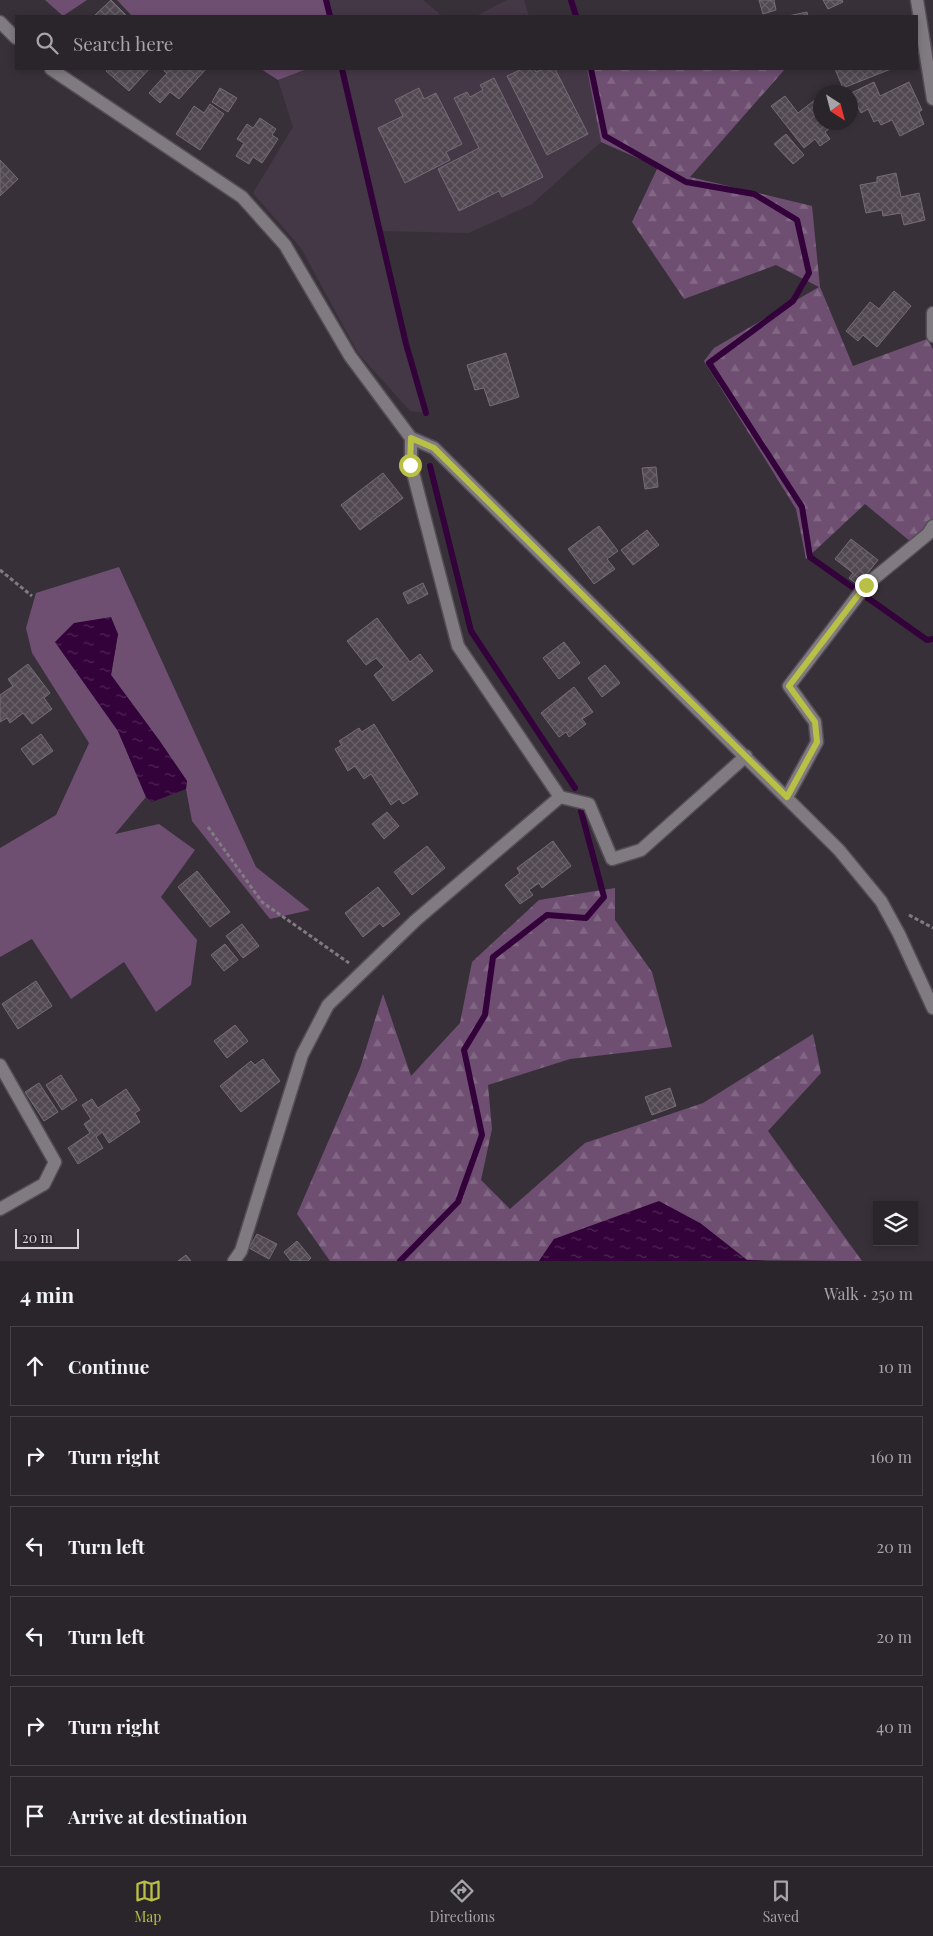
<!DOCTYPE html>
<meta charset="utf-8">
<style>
:root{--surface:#2a242b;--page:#322c33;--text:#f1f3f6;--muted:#a5a4a9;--line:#464147;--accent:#b9c046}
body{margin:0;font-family:"Playfair Display",serif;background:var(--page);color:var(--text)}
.controls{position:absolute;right:15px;bottom:15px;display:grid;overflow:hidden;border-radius:0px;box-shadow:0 2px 8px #0003}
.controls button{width:45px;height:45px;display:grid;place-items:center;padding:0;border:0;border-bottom:1px solid var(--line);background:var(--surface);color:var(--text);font:25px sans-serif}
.compass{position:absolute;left:813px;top:85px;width:45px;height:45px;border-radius:50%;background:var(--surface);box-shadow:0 2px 8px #0003;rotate:144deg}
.scale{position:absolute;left:15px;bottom:12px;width:64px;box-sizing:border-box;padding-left:5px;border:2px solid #d7d1d7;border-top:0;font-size:14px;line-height:18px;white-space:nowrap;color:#d7d1d7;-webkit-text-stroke:4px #2e262f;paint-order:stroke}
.stop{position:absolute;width:15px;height:15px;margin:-11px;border:4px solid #b9c046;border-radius:50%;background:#fff}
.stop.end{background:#b9c046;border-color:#fff;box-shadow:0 1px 5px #0008}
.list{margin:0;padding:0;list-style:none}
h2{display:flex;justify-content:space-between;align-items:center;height:65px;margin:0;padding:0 20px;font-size:21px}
h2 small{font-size:16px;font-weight:400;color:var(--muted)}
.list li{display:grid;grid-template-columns:32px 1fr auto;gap:15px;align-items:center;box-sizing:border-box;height:80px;margin:0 10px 10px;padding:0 10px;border:1px solid var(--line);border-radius:0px}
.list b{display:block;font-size:19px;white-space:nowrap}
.list em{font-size:16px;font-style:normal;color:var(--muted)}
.icon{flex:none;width:28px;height:28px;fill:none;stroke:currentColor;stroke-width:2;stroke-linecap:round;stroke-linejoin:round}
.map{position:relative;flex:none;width:933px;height:1261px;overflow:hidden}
.search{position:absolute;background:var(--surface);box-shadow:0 2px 8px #0003;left:15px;right:15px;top:15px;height:55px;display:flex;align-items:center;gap:12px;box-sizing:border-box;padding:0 18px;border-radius:0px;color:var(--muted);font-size:19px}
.sheet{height:605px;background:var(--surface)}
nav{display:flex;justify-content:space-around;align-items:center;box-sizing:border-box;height:70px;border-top:1px solid var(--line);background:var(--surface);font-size:14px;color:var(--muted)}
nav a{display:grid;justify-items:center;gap:2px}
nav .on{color:var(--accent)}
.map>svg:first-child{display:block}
.built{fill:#443846}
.green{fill:#6e4f72}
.forest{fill:url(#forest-firs)}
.water{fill:url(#water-ripples)}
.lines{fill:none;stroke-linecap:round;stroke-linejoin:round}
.stream{stroke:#33023a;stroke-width:6}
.building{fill:url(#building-cross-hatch);stroke:#756c76}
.minor-casing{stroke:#554d55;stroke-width:15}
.path{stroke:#817a81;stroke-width:3;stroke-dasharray:4 2.5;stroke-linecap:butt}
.minor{stroke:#807b80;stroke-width:12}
.route{stroke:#b9c046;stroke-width:6}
</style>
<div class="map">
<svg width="933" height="1261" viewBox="0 0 933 1261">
<defs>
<pattern id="forest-firs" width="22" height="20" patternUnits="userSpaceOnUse" patternTransform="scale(1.25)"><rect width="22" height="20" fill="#6e4f72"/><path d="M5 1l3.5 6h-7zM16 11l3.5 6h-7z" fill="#826785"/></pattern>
<pattern id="water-ripples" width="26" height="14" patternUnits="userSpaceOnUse" patternTransform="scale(1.25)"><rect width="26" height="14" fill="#33023a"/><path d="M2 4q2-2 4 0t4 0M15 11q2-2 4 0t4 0" fill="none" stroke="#502656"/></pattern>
<pattern id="building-cross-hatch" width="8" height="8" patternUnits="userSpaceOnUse" patternTransform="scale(1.25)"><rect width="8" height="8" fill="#514852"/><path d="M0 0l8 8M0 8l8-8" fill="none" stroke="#69616a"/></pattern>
</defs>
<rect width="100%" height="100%" fill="#383039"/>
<g class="built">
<path d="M 326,0 L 423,0 L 442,16 L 330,16 Z"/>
<path d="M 507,0 L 524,0 L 529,16 L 476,16 Z"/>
<path d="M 307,69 L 587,69 L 601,142 L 532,204 L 469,233 L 380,231 L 406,344 L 426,413 L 410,411 L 358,353 L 301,248 L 253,193 L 293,127 L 278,80 Z"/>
</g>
<g class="green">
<path d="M 45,0 L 87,0 L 63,16 Z"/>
<path d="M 117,0 L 326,0 L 330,16 L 132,16 Z"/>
<path d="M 261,69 L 307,69 L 278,80 Z"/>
<path d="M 119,567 L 256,867 L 310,910 L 270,919 L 192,821 L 186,789 L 187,781 L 159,740 L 111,675 L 118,634 L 55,642 L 118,731 L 146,797 L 115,834 L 159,824 L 195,850 L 161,897 L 197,940 L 191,985 L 156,1012 L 124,962 L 71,999 L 32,939 L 0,957 L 0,848 L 56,815 L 89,743 L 32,653 L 26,628 L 36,593 Z"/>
</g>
<g class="forest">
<path d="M 587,69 L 785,69 L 690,177 L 812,206 L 820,287 L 853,366 L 927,339 L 933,349 L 933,520 L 911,542 L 865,504 L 806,559 L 796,509 L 704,361 L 714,348 L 819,287 L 776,265 L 684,299 L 632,222 L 658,167 L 601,142 Z"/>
<path d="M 615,888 L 615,920 L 652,972 L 672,1047 L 570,1059 L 488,1085 L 492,1129 L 481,1180 L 510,1209 L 585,1143 L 703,1103 L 813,1034 L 821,1073 L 768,1131 L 862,1261 L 747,1260 L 700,1223 L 554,1239 L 539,1261 L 330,1261 L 297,1214 L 360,1068 L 383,994 L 411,1076 L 460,1023 L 472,962 L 539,900 Z"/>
</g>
<g class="water">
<path d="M 111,617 L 118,634 L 111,675 L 159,740 L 187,781 L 186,789 L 152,802 L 146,797 L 118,731 L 55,642 L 74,623 Z"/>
<path d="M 659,1201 L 700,1223 L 747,1260 L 767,1261 L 539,1261 L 554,1239 Z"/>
</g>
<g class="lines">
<g class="stream">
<path d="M 326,0 L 330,16"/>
<path d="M 571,0 L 576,16"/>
<path d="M 342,69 L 406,344 L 426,413"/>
<path d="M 591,69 L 605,136 L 686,182 L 754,194 L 797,220 L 809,273 L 793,301 L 709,363 L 802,507 L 810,557 L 927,640 L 933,639"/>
<path d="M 430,466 L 471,631 L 575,788"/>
<path d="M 400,1261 L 458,1202 L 482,1135 L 464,1050 L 485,1015 L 493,957 L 547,915 L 586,918 L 604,897 L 581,811"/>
</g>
</g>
<g class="building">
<path d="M 111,0 L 127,16 L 94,16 Z"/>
<path d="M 759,0 L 774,0 L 776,10 L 763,14 Z"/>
<path d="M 823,0 L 842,0 L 843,2 L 828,9 Z"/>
<path d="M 807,12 L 808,16 L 788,16 Z"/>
<path d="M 108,69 L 149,69 L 129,91 L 106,71 Z"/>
<path d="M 165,69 L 206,69 L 179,99 L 170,92 L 160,103 L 149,93 L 167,73 L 164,71 Z"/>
<path d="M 522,69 L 534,69 L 536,72 L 543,69 L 555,69 L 588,134 L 547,155 L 507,76 Z"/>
<path d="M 835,69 L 891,69 L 843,88 Z"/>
<path d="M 494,78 L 543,177 L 502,197 L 499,191 L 459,211 L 438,169 L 479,148 L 454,98 L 467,92 L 470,97 L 483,90 L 480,85 Z"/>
<path d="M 874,82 L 880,96 L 909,82 L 922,110 L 919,112 L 924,124 L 900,136 L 892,120 L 881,125 L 878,120 L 874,122 L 868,109 L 861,113 L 851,93 Z"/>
<path d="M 220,88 L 237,98 L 228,112 L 212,102 Z"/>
<path d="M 419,88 L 424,99 L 436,93 L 462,144 L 446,152 L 450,160 L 405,183 L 378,128 L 403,116 L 395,100 Z"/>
<path d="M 785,96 L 798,113 L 820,96 L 820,122 L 837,122 L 825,132 L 830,139 L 820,146 L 815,139 L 804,148 L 771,106 Z"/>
<path d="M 210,104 L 224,114 L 200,150 L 176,134 L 194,106 L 204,113 Z"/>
<path d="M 260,118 L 276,129 L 272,135 L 278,139 L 262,163 L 253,157 L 249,164 L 236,156 L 244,143 L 237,139 L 247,124 L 253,128 Z"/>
<path d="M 786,134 L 804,155 L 793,164 L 774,144 Z"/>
<path d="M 0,160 L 18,179 L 0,196 Z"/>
<path d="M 896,173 L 901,197 L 919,193 L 925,220 L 904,225 L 901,213 L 883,216 L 882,210 L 866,213 L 860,185 L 877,182 L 877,177 Z"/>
<path d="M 894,291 L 911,306 L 877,347 L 863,335 L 858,341 L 846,331 L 870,302 L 879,309 Z"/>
<path d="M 506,353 L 519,397 L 490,406 L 484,388 L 475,390 L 467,365 Z"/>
<path d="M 656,467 L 658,487 L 645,489 L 642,468 Z"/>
<path d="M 383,473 L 403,498 L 360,530 L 341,505 Z"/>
<path d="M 599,526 L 618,551 L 607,559 L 615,569 L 594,584 L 568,549 Z"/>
<path d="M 647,530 L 659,545 L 633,565 L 621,550 Z"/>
<path d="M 851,539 L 878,560 L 858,585 L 849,578 L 853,573 L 835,559 Z"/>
<path d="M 423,583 L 428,594 L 408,604 L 403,593 Z"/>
<path d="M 377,618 L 410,662 L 420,654 L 433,671 L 393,701 L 374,675 L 384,667 L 376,658 L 366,665 L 347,641 Z"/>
<path d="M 564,642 L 580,663 L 559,679 L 543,658 Z"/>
<path d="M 28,664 L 50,693 L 44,698 L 52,709 L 32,724 L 23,713 L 10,723 L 7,718 L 0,722 L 0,695 L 13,686 L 8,679 Z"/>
<path d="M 605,665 L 620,683 L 602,697 L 588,678 Z"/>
<path d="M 574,687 L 593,712 L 582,719 L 586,724 L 569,737 L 566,732 L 559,737 L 541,713 Z"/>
<path d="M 374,724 L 418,794 L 403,804 L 399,799 L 391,805 L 371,774 L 364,779 L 355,766 L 348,771 L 335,749 L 342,745 L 339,741 L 359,728 L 362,732 Z"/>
<path d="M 41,734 L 53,751 L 33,765 L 21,749 Z"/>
<path d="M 387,812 L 399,826 L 384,839 L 372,824 Z"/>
<path d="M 553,841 L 571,866 L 542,888 L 539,883 L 529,890 L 533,895 L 520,904 L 505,885 L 520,873 L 517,868 Z"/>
<path d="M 427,846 L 445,868 L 412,895 L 394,872 Z"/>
<path d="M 197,871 L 230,912 L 210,927 L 178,887 Z"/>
<path d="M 378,887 L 400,914 L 383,927 L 380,923 L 363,937 L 345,913 Z"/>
<path d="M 242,924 L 259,946 L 243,958 L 226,936 Z"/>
<path d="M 225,944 L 238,960 L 224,971 L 211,955 Z"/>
<path d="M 36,981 L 52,1006 L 18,1029 L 2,1004 Z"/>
<path d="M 235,1025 L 248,1041 L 227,1058 L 214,1041 Z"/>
<path d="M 263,1059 L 280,1081 L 241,1112 L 220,1086 L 251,1061 L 255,1065 Z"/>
<path d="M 61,1075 L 77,1100 L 62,1110 L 46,1085 Z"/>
<path d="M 39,1083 L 58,1112 L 44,1121 L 25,1092 Z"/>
<path d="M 670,1088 L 676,1106 L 652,1115 L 645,1097 Z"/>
<path d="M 126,1089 L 140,1110 L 135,1113 L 140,1122 L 109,1143 L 102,1132 L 96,1137 L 103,1148 L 78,1164 L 68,1148 L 90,1133 L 84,1124 L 91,1119 L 82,1105 L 92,1099 L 98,1108 Z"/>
<path d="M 257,1234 L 277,1244 L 269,1259 L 249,1248 Z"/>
<path d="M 297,1241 L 311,1258 L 308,1261 L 291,1261 L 284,1252 Z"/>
<path d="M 186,1255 L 191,1261 L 178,1261 Z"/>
</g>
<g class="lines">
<defs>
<g id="minor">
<path d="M 917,0 L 933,99"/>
<path d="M 0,22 L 16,38"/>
<path d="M 51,69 L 242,197 L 285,245 L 350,356 L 411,438 L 434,448 L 839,850 L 881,901 L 899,934 L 933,1008"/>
<path d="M 933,313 L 933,336"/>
<path d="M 411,438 L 411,465 L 458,646 L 560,797 L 589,804 L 612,859 L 641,850 L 746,756"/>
<path d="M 787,797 L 817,742 L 815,722 L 789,686 L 866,585 L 928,534 L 933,526"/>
<path d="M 0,1065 L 55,1162 L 44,1184 L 0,1209"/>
<path d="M 234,1261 L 241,1251 L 302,1055 L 328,1005 L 416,920 L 560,797"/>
</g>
</defs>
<use href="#minor" class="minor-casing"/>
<g class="path">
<path d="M 0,570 L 32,596"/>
<path d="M 208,827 L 262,902 L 349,963"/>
<path d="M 909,915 L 933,928"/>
</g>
<use href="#minor" class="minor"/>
</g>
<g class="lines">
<path class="route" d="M 410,465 L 411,438 L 434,448 L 787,797 L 817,742 L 815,722 L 789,686 L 866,585"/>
</g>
</svg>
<div class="controls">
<button><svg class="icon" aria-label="layers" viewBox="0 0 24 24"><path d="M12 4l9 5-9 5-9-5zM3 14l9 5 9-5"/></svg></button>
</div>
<svg class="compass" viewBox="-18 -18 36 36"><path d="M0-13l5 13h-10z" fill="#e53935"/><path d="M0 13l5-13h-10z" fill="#a5a4a9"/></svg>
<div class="scale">20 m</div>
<div class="stop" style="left:410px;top:465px"></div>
<div class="stop end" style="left:866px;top:585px"></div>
<div class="search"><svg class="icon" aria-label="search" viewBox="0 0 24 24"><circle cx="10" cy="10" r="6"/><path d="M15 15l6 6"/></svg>Search here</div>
</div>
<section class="sheet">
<h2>4 min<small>Walk · 250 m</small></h2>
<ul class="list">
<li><svg class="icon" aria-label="ahead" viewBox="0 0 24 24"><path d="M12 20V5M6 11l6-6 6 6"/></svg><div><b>Continue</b></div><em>10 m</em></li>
<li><svg class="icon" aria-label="right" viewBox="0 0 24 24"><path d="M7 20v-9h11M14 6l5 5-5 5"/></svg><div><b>Turn right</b></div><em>160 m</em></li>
<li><svg class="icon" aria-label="left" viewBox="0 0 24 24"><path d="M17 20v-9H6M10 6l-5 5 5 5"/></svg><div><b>Turn left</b></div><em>20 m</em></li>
<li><svg class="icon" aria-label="left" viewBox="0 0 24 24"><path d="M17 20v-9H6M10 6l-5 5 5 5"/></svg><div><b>Turn left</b></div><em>20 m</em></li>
<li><svg class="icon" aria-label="right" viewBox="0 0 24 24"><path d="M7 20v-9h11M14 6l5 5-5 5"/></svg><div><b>Turn right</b></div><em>40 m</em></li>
<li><svg class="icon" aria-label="arrive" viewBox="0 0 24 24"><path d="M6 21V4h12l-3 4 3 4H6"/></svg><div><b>Arrive at destination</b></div></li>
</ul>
</section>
<nav>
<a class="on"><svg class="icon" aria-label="map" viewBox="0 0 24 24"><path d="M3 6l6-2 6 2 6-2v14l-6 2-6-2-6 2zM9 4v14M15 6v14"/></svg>Map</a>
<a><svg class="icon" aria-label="directions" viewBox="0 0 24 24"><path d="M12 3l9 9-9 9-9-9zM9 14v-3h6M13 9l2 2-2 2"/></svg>Directions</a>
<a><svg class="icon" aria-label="saved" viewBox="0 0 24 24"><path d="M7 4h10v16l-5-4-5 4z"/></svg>Saved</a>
</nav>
